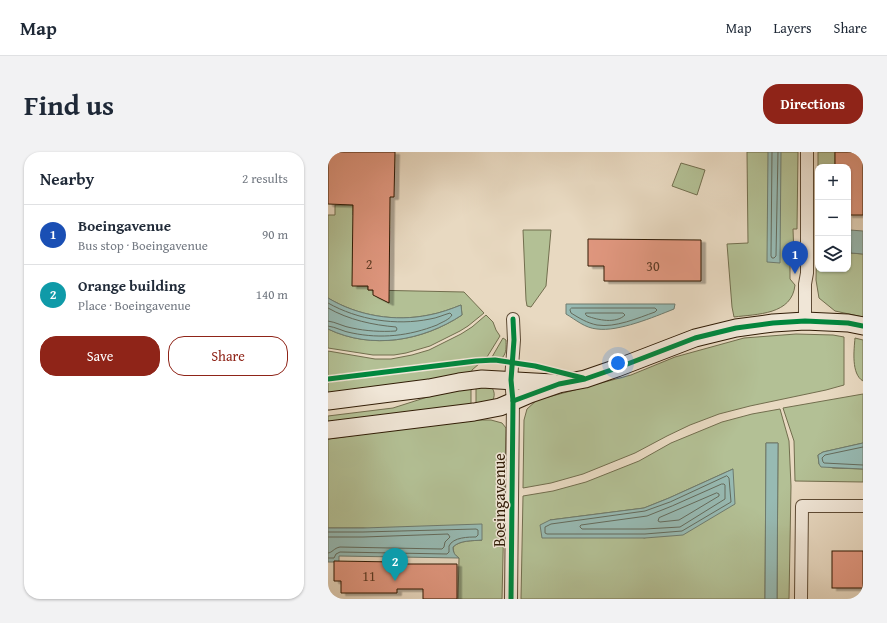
<!DOCTYPE html>
<meta charset="utf-8">
<style>
:root{--surface:#fff;--page:#f2f2f3;--text:#1f2937;--muted:#747a83;--line:#e0e1e3;--accent:#8f2418}
body{margin:0;font-family:"Gentium Book Plus",serif;background:var(--page);color:var(--text)}
.controls{position:absolute;right:12px;top:12px;display:grid;overflow:hidden;border-radius:8px;box-shadow:0 1px 3px #0004}
.controls button{width:36px;height:36px;display:grid;place-items:center;padding:0;border:0;border-bottom:1px solid var(--line);background:var(--surface);color:var(--text);font:20px sans-serif}
.you{position:absolute;left:290px;top:211px;width:14px;height:14px;margin:-10px;border:3px solid #fff;border-radius:50%;background:#1a73e8;box-shadow:0 0 0 6px #1a73e833}
.badge{display:grid;place-items:center;width:26px;height:26px;border-radius:50%;background:var(--accent);color:#fff;font-size:13px;font-weight:700}
.pin{position:absolute;translate:-50% -33px;filter:drop-shadow(0 1px 2px #0008)}
.pin::after{content:'';position:absolute;top:21px;width:14px;height:12px;background:inherit;clip-path:polygon(0 0,100% 0,50% 100%)}
.list{margin:0;padding:0;list-style:none}
h2{display:flex;justify-content:space-between;align-items:center;height:52px;margin:0;padding:0 16px;font-size:17px}
h2 small{font-size:13px;font-weight:400;color:var(--muted)}
.list li{display:grid;grid-template-columns:26px 1fr auto;gap:12px;align-items:center;box-sizing:border-box;height:60px;padding:0 16px;border-top:1px solid var(--line)}
.list b{display:block;font-size:15px;white-space:nowrap}
.list p{margin:0;font-size:13px;white-space:nowrap;color:var(--muted)}
.list em{font-size:13px;font-style:normal;color:var(--muted)}
.actions{display:flex;gap:8px;padding:12px 16px}
.actions a{flex:1;padding:9px 0;border:1px solid var(--accent);border-radius:16px;text-align:center;font-size:14px;color:var(--accent)}
.actions .main{background:var(--accent);color:#fff}
.icon{flex:none;width:22px;height:22px;fill:none;stroke:currentColor;stroke-width:2;stroke-linecap:round;stroke-linejoin:round}
.map{position:relative;flex:none;width:535px;height:447px;overflow:hidden;border-radius:16px}
header{display:flex;align-items:center;gap:24px;box-sizing:border-box;height:56px;padding:0 20px;background:var(--surface);border-bottom:1px solid var(--line)}
header strong{font-size:19px}
nav{display:flex;gap:22px;margin-inline-start:auto;font-size:14px}
.intro{display:flex;align-items:center;justify-content:space-between;box-sizing:border-box;height:96px;padding:0 24px}
h1{margin:0;font-size:28px}
.button{padding:10px 18px;border-radius:16px;background:var(--accent);color:#fff;font-size:14px;font-weight:700}
main{display:flex;gap:24px;padding:0 24px}
aside{flex:1;background:var(--surface);border-radius:16px;box-shadow:0 1px 3px #0004}
.map>svg:first-child{display:block}
.green{fill:#b3c095;stroke:#726e4e;fill-rule:evenodd}
.water{fill:#97bab3;stroke:#6e7b6e}
.lines{fill:none;stroke-linecap:round;stroke-linejoin:round}
.shore{stroke:#646b5c;stroke-width:1}
.building{fill:#e0977f;stroke:#301c06;filter:url(#shadow)}
.street-casing{stroke:#5e4b35;stroke-width:14}
.secondary-casing{stroke:#301c06;stroke-width:19}
.street{stroke:#f0e6d7;stroke-width:12}
.secondary{stroke:#f0e6d7;stroke-width:17}
.cycleway-casing{stroke:#f0e6d7;stroke-width:8}
.cycleway{stroke:#00873e;stroke-width:5}
.labels{text-anchor:middle;stroke-width:3;stroke-linejoin:round;paint-order:stroke}
.number-label{font-size:14px;fill:#5c3b24}
.street-label{font-size:16px;fill:#301c06;stroke:#f0e6d7}
</style>
<header>
<strong>Map</strong>
<nav><a>Map</a><a>Layers</a><a>Share</a></nav>
</header>
<div class="intro"><h1>Find us</h1><a class="button">Directions</a></div>
<main>
<aside>
<h2>Nearby<small>2 results</small></h2>
<ul class="list">
<li><span class="badge" style="background:#1a4fb4">1</span><div><b>Boeingavenue</b><p>Bus stop · Boeingavenue</p></div><em>90 m</em></li>
<li><span class="badge" style="background:#0f9aa8">2</span><div><b>Orange building</b><p>Place · Boeingavenue</p></div><em>140 m</em></li>
</ul>
<div class="actions"><a class="main">Save</a><a>Share</a></div>
</aside>
<div class="map">
<svg width="535" height="447" viewBox="0 0 535 447">
<defs>
<filter id="shadow"><feDropShadow dx="4.5" dy="2.5" stdDeviation="0" flood-color="#0004"/></filter>
</defs>
<rect width="100%" height="100%" fill="#e8d9c1"/>
<filter id="stains"><feTurbulence type="fractalNoise" baseFrequency=".005" numOctaves="4"/><feColorMatrix values="0 0 0 0 .2 0 0 0 0 .09 0 0 0 0 .02 0 0 0 .5 -.17"/></filter>
<radialGradient id="worn" r=".72"><stop offset=".6" stop-color="#630" stop-opacity="0"/><stop offset="1" stop-color="#630" stop-opacity=".3"/></radialGradient>
<g class="green">
<path d="M 419,0 L 470,0 L 469,77 L 465,77 L 466,105 L 462,106 L 462,127 L 467,133 C 464,163 429,162 406,165 L 404,155 L 399,92 L 420,91 Z"/>
<rect x="490" y="0" width="17" height="15"/>
<path d="M 353,11 L 377,18 L 369,43 L 344,34 Z"/>
<path d="M 490,23 L 490,117 L 520,117 L 520,87 L 523,101 L 535,102 L 535,165 L 507,159 L 491,146 L 488,128 Z"/>
<path d="M 7,53 L 25,53 L 25,63 L 30,64 L 29,134 L 40,134 L 40,138 L 136,140 L 156,161 L 140,174 L 132,179 L 102,194 L 78,201 L 66,203 L 45,203 L 0,196 L 0,177 C 44,198 95,189 134,163 L 133,153 C 123,157 112,161 101,163 C 67,170 30,164 0,146 L 0,63 L 7,63 Z"/>
<path d="M 195,78 L 223,78 L 218,134 L 203,155 L 199,154 L 198,148 Z"/>
<path d="M 158,163 L 165,170 L 168,178 L 172,184 L 159,205 L 0,224 L 0,199 L 47,207 L 63,207 L 84,203 L 101,198 L 133,182 L 144,175 Z"/>
<path d="M 468,182 L 505,183 L 516,185 L 516,233 L 498,238 L 422,254 L 391,262 L 362,273 L 339,284 L 307,301 L 255,322 L 223,331 L 195,336 L 196,268 L 199,257 L 209,248 L 303,223 L 347,205 L 416,186 Z"/>
<path d="M 175,186 L 178,188 C 178,194 179,201 174,206 L 164,205 Z"/>
<path d="M 527,186 L 535,188 L 535,229 C 523,222 526,198 527,186 Z"/>
<path d="M 152,211 L 144,218 L 143,223 L 0,241 L 0,230 Z"/>
<path d="M 143,232 L 143,255 L 0,273 L 0,264 L 65,256 L 134,234 Z"/>
<path d="M 148,232 C 152,232 157,232 161,234 C 167,236 168,246 163,250 C 160,253 152,254 148,255 Z"/>
<path d="M 535,242 L 535,291 L 495,300 L 490,303 L 491,312 L 505,316 L 535,317 L 535,330 L 467,329 L 466,289 L 455,256 Z"/>
<path d="M 452,257 L 461,289 L 463,334 L 461,447 L 449,447 L 450,291 L 438,291 L 437,447 L 193,447 L 195,344 L 225,339 L 258,330 L 311,309 L 343,291 L 394,270 L 424,262 ZM 405,317 L 317,386 L 222,368 L 316,356 L 341,346 Z"/>
<path d="M 140,268 L 163,268 L 174,271 L 178,276 L 174,447 L 130,447 L 131,406 L 126,402 L 125,395 C 132,388 144,389 154,388 L 35,376 L 0,376 L 0,287 Z"/>
</g>
<g class="water">
<path d="M 440,0 L 453,0 L 452,111 L 439,110 Z"/>
<path d="M 522,78 L 535,79 L 535,102 L 523,101 Z"/>
<path d="M 0,146 C 30,164 67,170 101,163 C 112,161 123,157 133,153 L 134,163 C 94,189 44,198 0,177 Z"/>
<path d="M 238,152 L 347,152 L 346,157 C 326,165 290,180 269,177 C 257,176 248,168 238,162 Z"/>
<path d="M 438,291 L 450,291 L 449,447 L 437,447 Z"/>
<path d="M 535,291 L 535,317 L 493,315 L 491,312 L 490,303 L 495,300 Z"/>
<path d="M 405,317 L 407,352 L 355,383 L 317,386 L 214,386 L 212,373 L 222,368 L 316,356 L 341,346 Z"/>
<path d="M 154,372 L 154,388 C 144,389 132,388 125,395 C 125,401 127,403 131,406 L 11,404 L 11,410 L 0,410 L 0,376 L 35,376 Z"/>
</g>
<g class="lines">
<g class="shore">
<path d="M 444,0 L 443,104 L 444,106 L 446,106 L 448,104 L 450,0"/>
<path d="M 0,151 C 30,168 68,174 102,167 C 109,166 115,163 122,161 L 124,163 C 121,168 114,170 109,173 C 81,184 53,187 24,181 C 16,180 8,175 0,174"/>
<path d="M 0,156 C 21,168 45,173 68,175 L 69,177 L 68,179 C 53,180 38,179 24,176 C 16,175 8,170 0,169"/>
<path d="M 244,156 L 327,156 L 329,158 L 327,160 C 310,166 287,176 269,173 C 259,171 251,166 243,161 L 242,158 Z"/>
<path d="M 258,161 L 295,161 L 297,163 C 288,172 270,168 259,164 L 258,163 Z"/>
<path d="M 535,295 L 497,303 L 494,306 L 495,310 L 496,311 L 535,313"/>
<path d="M 399,324 L 401,326 L 403,350 L 354,379 L 317,382 L 219,382 L 217,381 L 217,375 L 223,372 L 317,359 L 342,350 Z"/>
<path d="M 394,332 L 396,332 L 397,333 L 397,347 L 352,375 L 317,377 L 254,377 L 252,375 L 252,374 L 253,373 L 319,364 L 344,354 Z"/>
<path d="M 389,341 L 391,342 L 391,344 L 351,368 L 332,370 L 330,369 L 331,366 Z"/>
<path d="M 0,380 L 35,380 L 148,377 L 150,378 L 150,383 L 148,385 C 141,385 125,385 121,394 C 121,395 121,399 121,400 L 119,402 L 12,400 L 8,402 L 6,406 L 0,406"/>
<path d="M 0,385 L 35,385 L 120,382 L 122,385 L 117,390 L 116,395 L 114,397 L 12,395 C 6,396 4,401 0,401"/>
</g>
</g>
<g class="building">
<path d="M 0,0 L 67,0 L 66,45 L 62,45 L 61,151 L 45,143 L 45,138 L 40,138 L 40,134 L 24,134 L 25,53 L 0,52 Z"/>
<path d="M 507,0 L 535,0 L 535,63 L 520,63 L 520,15 L 507,15 Z"/>
<path d="M 260,87 L 373,88 L 373,129 L 276,129 L 276,114 L 260,114 Z"/>
<rect x="504" y="399" width="31" height="37"/>
<path d="M 6,409 L 69,410 L 69,411 L 76,412 L 129,412 L 129,447 L 95,447 L 95,437 L 69,437 L 69,441 L 13,441 L 13,429 L 6,429 Z"/>
</g>
<g class="lines">
<defs>
<g id="street">
<path d="M 477,169 L 477,132 L 479,121 L 479,0"/>
<path d="M 183,447 L 185,249 L 183,228 L 186,188 L 185,167"/>
<path d="M 473,447 L 474,354 L 535,354"/>
</g>
<g id="secondary">
<path d="M 0,249 L 101,236 L 131,230 L 154,227 L 206,230 L 225,231"/>
<path d="M 0,278 L 146,260 L 172,255 L 202,242 L 231,232 L 257,227 L 289,216 L 367,186 L 408,176 L 445,171 L 477,169 L 520,171 L 535,174"/>
</g>
</defs>
<use href="#street" class="street-casing"/>
<use href="#secondary" class="secondary-casing"/>
<use href="#street" class="street"/>
<use href="#secondary" class="secondary"/>
<defs>
<g id="cycleway">
<path d="M 0,227 L 148,209 L 167,208 L 207,214 L 255,226"/>
<path d="M 185,249 L 231,232 L 257,227 L 289,216 L 367,186 L 408,176 L 445,171 L 477,169 L 520,171 L 535,174"/>
<path d="M 183,447 L 185,249 L 183,228 L 186,188 L 185,167"/>
</g>
</defs>
<use href="#cycleway" class="cycleway-casing"/>
<use href="#cycleway" class="cycleway"/>
</g>
<g class="labels">
<g class="number-label">
<text x="41" y="117">2</text>
<text x="325" y="119">30</text>
<text x="41" y="429">11</text>
</g>
<g class="street-label">
<text transform="translate(171 348) rotate(-90)" y="6">Boeingavenue</text>
</g>
</g>
<rect width="100%" height="100%" filter="url(#stains)"/>
<rect width="100%" height="100%" fill="url(#worn)"/>
</svg>
<div class="controls">
<button>+</button>
<button>−</button>
<button><svg class="icon" aria-label="layers" viewBox="0 0 24 24"><path d="M12 4l9 5-9 5-9-5zM3 14l9 5 9-5"/></svg></button>
</div>
<div class="you"></div>
<div class="pin badge" style="left:467px;top:122px;background:#1a4fb4">1</div>
<div class="pin badge" style="left:67px;top:429px;background:#0f9aa8">2</div>
</div>
</main>
